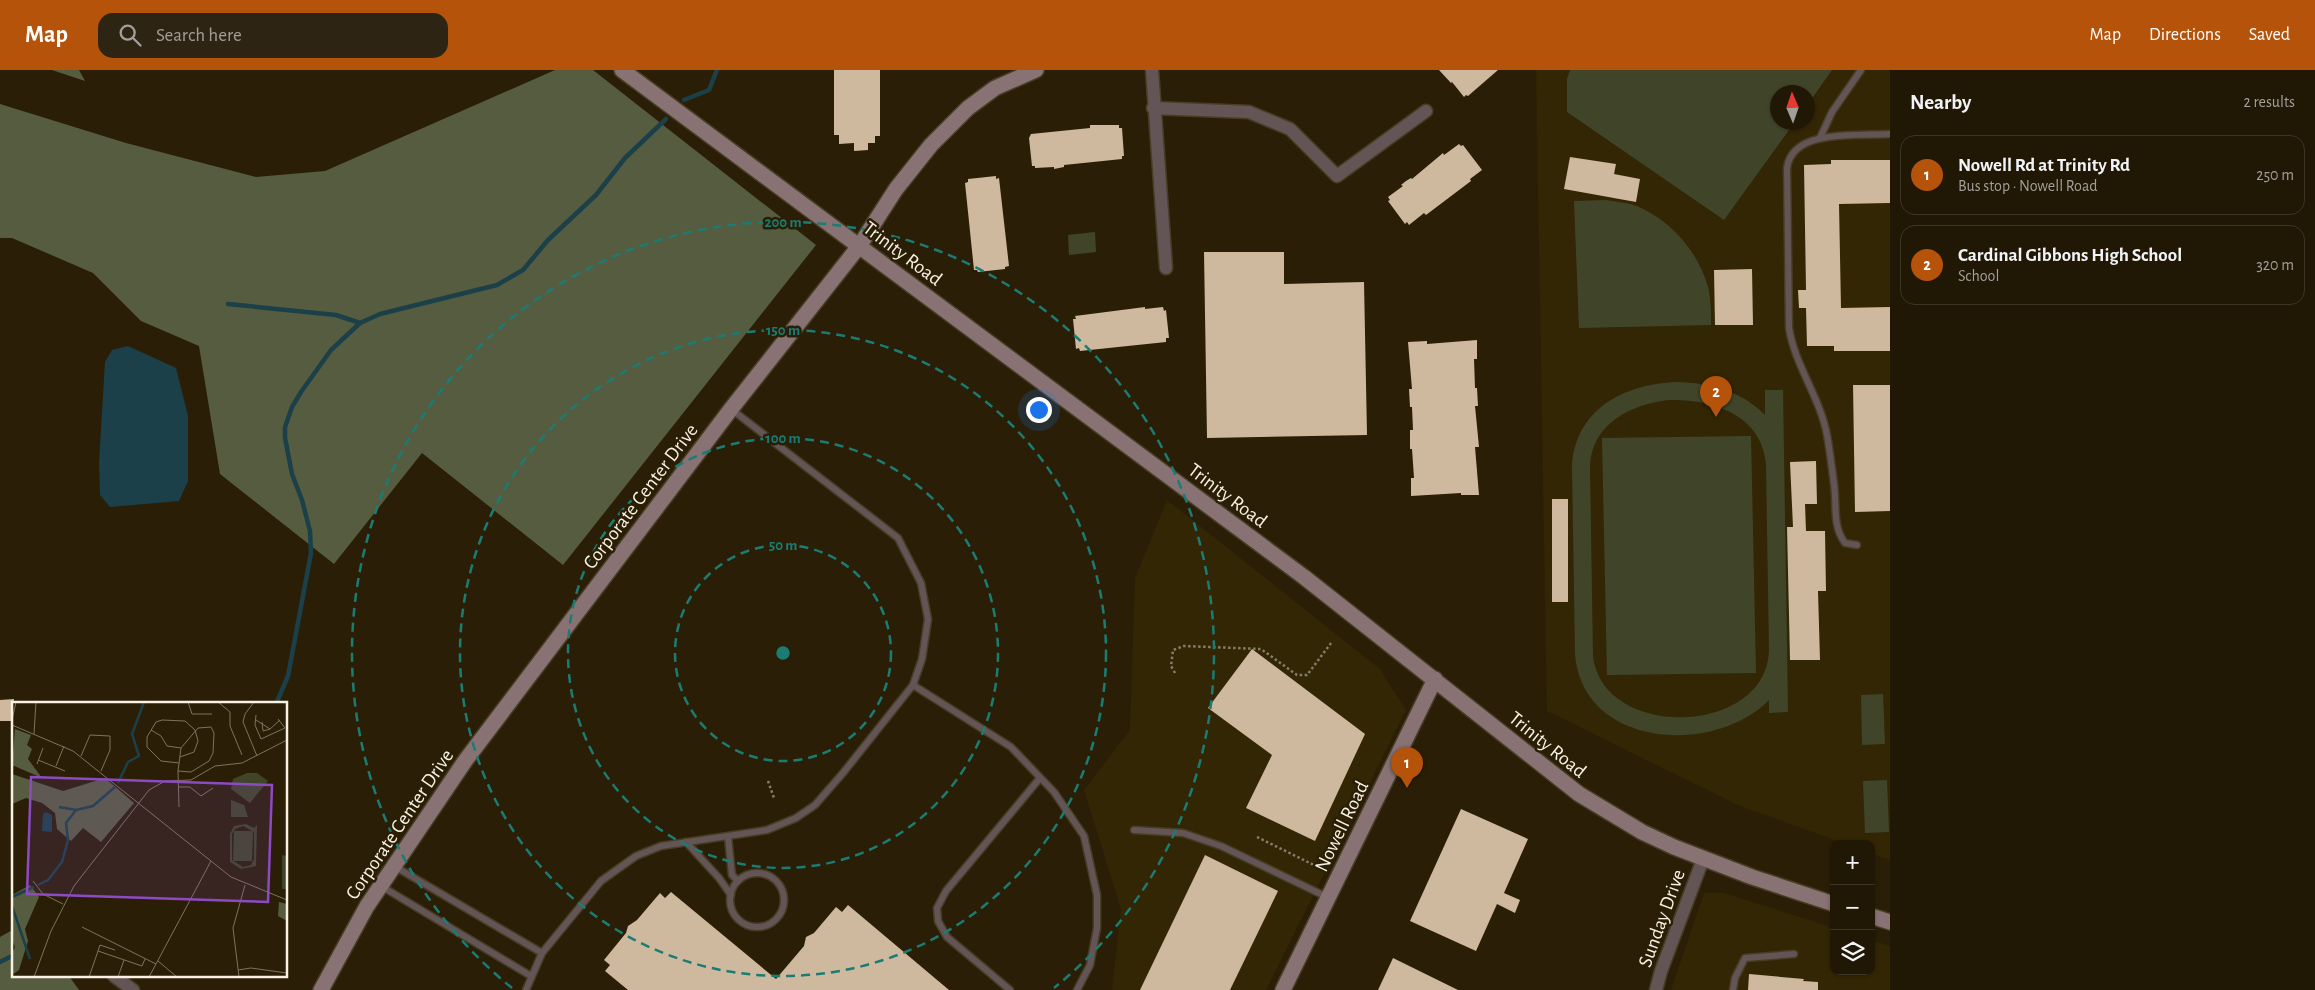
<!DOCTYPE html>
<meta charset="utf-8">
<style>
:root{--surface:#201704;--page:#2d2413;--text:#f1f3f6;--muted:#a29f9a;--line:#3d3626;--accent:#b45309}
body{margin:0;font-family:"Alegreya Sans",sans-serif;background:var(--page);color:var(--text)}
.controls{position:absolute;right:15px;bottom:15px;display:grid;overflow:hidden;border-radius:10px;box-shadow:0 1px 4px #0004}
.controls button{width:45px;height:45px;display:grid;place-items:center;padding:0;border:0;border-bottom:1px solid var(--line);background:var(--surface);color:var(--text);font:25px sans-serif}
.compass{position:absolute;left:1770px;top:15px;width:45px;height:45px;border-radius:50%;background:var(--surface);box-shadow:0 1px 4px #0004;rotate:358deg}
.you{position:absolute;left:1038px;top:339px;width:18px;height:18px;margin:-12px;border:4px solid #fff;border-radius:50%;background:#1a73e8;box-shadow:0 0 0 8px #1a73e833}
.badge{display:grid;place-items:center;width:32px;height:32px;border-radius:50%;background:var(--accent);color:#fff;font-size:16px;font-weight:700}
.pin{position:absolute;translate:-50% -41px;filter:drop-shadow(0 1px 2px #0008)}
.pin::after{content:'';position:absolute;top:26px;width:18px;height:15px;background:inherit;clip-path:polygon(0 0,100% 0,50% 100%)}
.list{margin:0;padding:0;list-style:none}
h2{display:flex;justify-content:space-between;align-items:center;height:65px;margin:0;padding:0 20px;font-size:21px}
h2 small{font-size:16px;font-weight:400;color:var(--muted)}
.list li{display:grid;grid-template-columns:32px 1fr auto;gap:15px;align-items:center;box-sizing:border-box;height:80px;margin:0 10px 10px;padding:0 10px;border:1px solid var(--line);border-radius:15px}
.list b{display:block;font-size:19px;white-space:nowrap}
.list p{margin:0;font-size:16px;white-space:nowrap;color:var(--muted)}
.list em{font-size:16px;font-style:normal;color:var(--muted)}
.icon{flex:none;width:28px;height:28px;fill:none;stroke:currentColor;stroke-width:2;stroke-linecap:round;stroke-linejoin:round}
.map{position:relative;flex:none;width:1890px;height:920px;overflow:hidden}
header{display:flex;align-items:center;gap:30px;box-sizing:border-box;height:70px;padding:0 25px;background:var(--accent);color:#fff}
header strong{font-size:24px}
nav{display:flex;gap:28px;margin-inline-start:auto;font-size:18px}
.search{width:350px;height:45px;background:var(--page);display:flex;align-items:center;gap:12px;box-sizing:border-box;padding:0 18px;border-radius:15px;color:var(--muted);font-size:19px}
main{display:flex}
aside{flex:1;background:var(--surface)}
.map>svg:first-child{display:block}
.built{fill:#332604;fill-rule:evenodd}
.green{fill:#40452a;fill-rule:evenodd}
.forest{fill:#565c3f}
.water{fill:#1b404a}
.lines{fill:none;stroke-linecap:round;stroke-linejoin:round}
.stream{stroke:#1b404a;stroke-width:4.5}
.building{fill:#cfb99e}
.lane-casing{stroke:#473d25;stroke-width:9}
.street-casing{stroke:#473d25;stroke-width:15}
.secondary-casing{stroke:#473d25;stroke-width:18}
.path{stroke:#867d68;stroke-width:2.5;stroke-dasharray:2.5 2.5;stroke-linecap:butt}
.lane{stroke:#635556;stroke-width:6}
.street{stroke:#635556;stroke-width:12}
.secondary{stroke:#897274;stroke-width:15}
.ring{fill:none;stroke:#1b7c74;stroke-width:2.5;stroke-dasharray:9 6}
.labels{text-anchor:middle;stroke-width:5;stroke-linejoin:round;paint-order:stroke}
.street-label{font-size:20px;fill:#f9f2e3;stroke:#2a1f06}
.inset-river{fill:none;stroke:#1b404a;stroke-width:2.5}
.inset-road{fill:none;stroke:#7d735e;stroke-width:1}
.view{fill:#8e4ac4;fill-opacity:0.15;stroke:#8e4ac4;stroke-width:2.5}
.inset-edge{fill:none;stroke:#f9f2e3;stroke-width:2.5}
.centre{fill:#1b7c74;stroke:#2a1f06;stroke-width:2.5}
.ring-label{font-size:15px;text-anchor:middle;font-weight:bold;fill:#1b7c74;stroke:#2a1f06;stroke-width:5;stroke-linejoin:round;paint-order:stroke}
</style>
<header>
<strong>Map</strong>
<div class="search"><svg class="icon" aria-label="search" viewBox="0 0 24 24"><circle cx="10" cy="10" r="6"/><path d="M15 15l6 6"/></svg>Search here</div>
<nav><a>Map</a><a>Directions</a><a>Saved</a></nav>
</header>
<main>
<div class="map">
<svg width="1890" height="920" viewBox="0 0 1890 920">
<rect width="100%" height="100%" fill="#2a1f06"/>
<g class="built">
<path d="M 1536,0 L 1890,0 L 1890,790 L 1871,783 L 1871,774 L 1846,774 L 1740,736 L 1547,641 ZM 1778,22 L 1808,22 L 1808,52 L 1778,52 Z"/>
<path d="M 1167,430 L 1380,599 L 1406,640 L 1266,920 L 1112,920 L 1121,839 L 1084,720 L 1130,660 L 1135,508 Z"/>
<path d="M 1704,823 L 1724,823 L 1834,858 L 1834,901 L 1871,901 L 1871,870 L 1890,876 L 1890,920 L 1671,920 Z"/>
</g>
<g class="green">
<path d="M 1570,0 L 1832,0 L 1808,34 L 1808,22 L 1778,22 L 1778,52 L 1794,53 L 1724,150 L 1567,42 L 1567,9 Z"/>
<path d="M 1606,130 C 1619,132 1632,133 1643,139 C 1673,153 1699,184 1708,217 C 1711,229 1711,242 1711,255 L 1579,258 L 1574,131 Z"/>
<path d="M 1095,162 L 1096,182 L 1069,185 L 1068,165 Z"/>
<path d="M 1677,312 C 1709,313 1742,321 1765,345 L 1765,320 L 1783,320 L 1788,642 L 1769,643 L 1769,630 C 1713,687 1581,677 1575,583 L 1572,397 C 1575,339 1624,314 1677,312 ZM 1669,330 C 1713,329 1762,345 1766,394 L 1769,580 C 1767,666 1604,671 1593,587 L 1590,397 C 1591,354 1631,334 1669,330 Z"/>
<path d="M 1751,366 L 1756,603 L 1607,605 L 1602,368 Z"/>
<path d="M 1883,624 L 1885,674 L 1862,675 L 1861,625 Z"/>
<path d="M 1887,710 L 1889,762 L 1865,763 L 1863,711 Z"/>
</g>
<g class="forest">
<path d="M 52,0 L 79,0 L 85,11 Z"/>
<path d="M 555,0 L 593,0 L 816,175 L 563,495 L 422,383 L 334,494 L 220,404 L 199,276 L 141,251 L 93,203 L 12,168 L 0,168 L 0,34 L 126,73 L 256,107 L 325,101 Z"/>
<path d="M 14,859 L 14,906 L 69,906 L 79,920 L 0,920 L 0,867 Z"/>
</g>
<path class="water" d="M 128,276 L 176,298 L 188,346 L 188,411 L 179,431 L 110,437 L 100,425 L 99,393 L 105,292 L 112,280 Z"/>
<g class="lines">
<g class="stream">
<path d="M 684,30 L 709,20 L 717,0"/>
<path d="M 228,234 L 336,245 L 360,253"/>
<path d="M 276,634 L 288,606 L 311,483 L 310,461 L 302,430 L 292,404 L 285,368 L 285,357 L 292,337 L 301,322 L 331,280 L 360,253 L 380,244 L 497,215 L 523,200 L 548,170 L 596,125 L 625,88 L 666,49"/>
<path d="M 0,892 L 14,885"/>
</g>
</g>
<g class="building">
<path d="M 834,0 L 880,0 L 880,66 L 875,66 L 875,73 L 868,73 L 868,80 L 854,81 L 854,73 L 839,74 L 839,65 L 834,65 Z"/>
<path d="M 1439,0 L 1498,0 L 1468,26 L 1466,25 L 1464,27 L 1452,12 L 1451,13 Z"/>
<path d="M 1090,55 L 1119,55 L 1119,58 L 1122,58 L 1124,86 L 1122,86 L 1122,89 L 1064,95 L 1064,97 L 1054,99 L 1054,97 L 1035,98 L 1035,96 L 1032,96 L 1029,68 L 1031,64 L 1090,58 Z"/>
<path d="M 1459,74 L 1461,76 L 1463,75 L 1482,100 L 1470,109 L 1471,111 L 1426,145 L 1424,143 L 1409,155 L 1407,152 L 1405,154 L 1388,131 L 1390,130 L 1388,127 L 1403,116 L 1401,115 L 1406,111 L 1411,108 L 1412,109 L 1443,83 L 1444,85 Z"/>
<path d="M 1570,87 L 1616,94 L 1614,104 L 1640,109 L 1636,132 L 1564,119 Z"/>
<path d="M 1831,90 L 1890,90 L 1890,133 L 1839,134 L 1841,238 L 1890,237 L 1890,281 L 1834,281 L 1834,276 L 1807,276 L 1806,238 L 1799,238 L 1798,220 L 1806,220 L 1804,95 L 1831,94 Z"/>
<path d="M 996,106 L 996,109 L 999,108 L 1009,196 L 1005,197 L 1005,199 L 978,202 L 977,200 L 974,200 L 965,113 L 968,112 L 968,109 Z"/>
<path d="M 1204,182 L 1284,182 L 1284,214 L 1364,212 L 1367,365 L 1207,368 Z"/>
<path d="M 1752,199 L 1753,255 L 1715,255 L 1714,200 Z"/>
<path d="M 1145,237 L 1145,239 L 1163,237 L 1164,241 L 1166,240 L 1169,268 L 1166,268 L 1166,272 L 1080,281 L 1079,278 L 1076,279 L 1073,249 L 1076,249 L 1075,246 Z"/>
<path d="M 1477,270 L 1477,289 L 1474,289 L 1475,318 L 1477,318 L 1478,336 L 1475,336 L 1479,377 L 1475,377 L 1479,425 L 1461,425 L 1461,423 L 1411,426 L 1411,408 L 1414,408 L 1412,379 L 1410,379 L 1410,360 L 1413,360 L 1412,337 L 1410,337 L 1409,319 L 1412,319 L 1408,272 L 1427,271 L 1427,274 Z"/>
<path d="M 1853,315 L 1890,315 L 1890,441 L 1855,442 Z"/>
<path d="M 1816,391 L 1817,434 L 1805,434 L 1806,461 L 1825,461 L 1826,521 L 1818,521 L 1820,590 L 1790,590 L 1787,457 L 1793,457 L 1790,392 Z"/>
<rect x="1552" y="429" width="16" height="103"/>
<path d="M 1252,579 L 1365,664 L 1315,771 L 1246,738 L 1272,685 L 1208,638 Z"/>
<path d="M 14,629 L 14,651 L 0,651 L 0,630 Z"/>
<path d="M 1461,739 L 1528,769 L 1504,823 L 1520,830 L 1515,843 L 1497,834 L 1476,881 L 1410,851 Z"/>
<path d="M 1205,785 L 1278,821 L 1230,920 L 1140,920 Z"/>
<path d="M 671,822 L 776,909 L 804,876 L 806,867 L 814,863 L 836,837 L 842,842 L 848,835 L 949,920 L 628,920 L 605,901 L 610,895 L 604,890 L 626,863 L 628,856 L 637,850 L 660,823 L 665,828 Z"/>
<path d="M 1393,888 L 1458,920 L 1378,920 Z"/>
<path d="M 1749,904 L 1804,909 L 1803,911 L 1818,912 L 1818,920 L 1748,920 Z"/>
</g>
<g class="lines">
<defs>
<g id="lane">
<path d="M 1820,68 L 1832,42 L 1861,0"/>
<path d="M 1857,475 L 1845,473 C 1832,456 1837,435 1834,414 C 1832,398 1830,382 1827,365 C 1820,327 1795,296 1789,258 L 1787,98 C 1792,58 1860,66 1890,64"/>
<path d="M 913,615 L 1011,677 L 1054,722 L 1084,766 L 1097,825 L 1097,858 L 1090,895 L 1077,920"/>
<path d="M 1134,760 L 1183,763 L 1221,776 L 1327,827"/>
<path d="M 728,767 L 732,805 L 738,811"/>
<path d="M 686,772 L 719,808 L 731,825"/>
<path d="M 394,796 L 542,883"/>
<circle cx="757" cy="830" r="27"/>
<path d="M 381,816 L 531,906"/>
<path d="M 526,920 L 542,883 L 601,811 L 636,786 L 661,776 L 767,760 L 796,748 L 815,735 L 843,703 L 913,615 L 922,589 L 928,549 L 921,513 L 898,468 L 731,339"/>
<path d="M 1010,920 L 947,867 L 938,851 L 937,838 L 946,821 L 1040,708"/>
<path d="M 1733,920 L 1735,908 L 1745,888 L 1794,884"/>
</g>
<g id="street">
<path d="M 1152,0 L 1166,198"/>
<path d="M 1153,38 L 1249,42 L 1290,59 L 1337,106 L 1426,41"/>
<path d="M 114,906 L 133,920"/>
<path d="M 1656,920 L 1661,901 L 1703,789"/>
</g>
<g id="secondary">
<path d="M 622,0 L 1304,507 L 1579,724 L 1642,762 L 1674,777 L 1752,807 L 1834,834"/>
<path d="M 1871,846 L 1890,852"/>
<path d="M 321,920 L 367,836 L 465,691 L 731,339 L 860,175 L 896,119 L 931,75 L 968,38 L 995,18 L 1036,0"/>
<path d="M 1283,920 L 1435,609"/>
</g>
</defs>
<use href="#lane" class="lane-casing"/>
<use href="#street" class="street-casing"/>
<use href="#secondary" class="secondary-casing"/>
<g class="path">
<path d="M 1175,603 L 1171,596 L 1173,580 L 1184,576 L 1261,579 L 1297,605 L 1307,605 L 1331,573"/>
<path d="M 768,711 L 774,728"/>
<path d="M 1257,767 L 1318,797"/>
</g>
<use href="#lane" class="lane"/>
<use href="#street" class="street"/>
<use href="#secondary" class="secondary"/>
</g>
<g class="ring">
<circle cx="783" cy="583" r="108"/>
<circle cx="783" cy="583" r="215"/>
<circle cx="783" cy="583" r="323"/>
<path d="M512 918A431 431 0 1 1 1054 918"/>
</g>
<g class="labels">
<g class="street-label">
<text transform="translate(903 183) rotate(37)" y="7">Trinity Road</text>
<text transform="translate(1228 425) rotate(37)" y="7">Trinity Road</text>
<text transform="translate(640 426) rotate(-53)" y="7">Corporate Center Drive</text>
<text transform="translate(1548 674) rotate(39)" y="7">Trinity Road</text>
<text transform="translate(399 754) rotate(-56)" y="7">Corporate Center Drive</text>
<text transform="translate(1341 756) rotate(-64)" y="7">Nowell Road</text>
<text transform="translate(1661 848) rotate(-70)" y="7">Sunday Drive</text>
</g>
</g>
<g transform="translate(12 632)">
<rect width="275" height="275" fill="#2a1f06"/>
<path d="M 235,71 L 245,71 L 256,79 L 238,101 L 219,87 L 221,77 ZM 219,98 L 232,103 L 236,115 L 219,115 ZM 234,122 L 242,126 L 245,123 L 244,164 L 229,167 L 218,160 L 218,132 L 222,124 ZM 231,124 L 242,130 L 242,157 L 239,163 L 231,165 L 220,158 L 220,132 L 223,127 ZM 222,129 L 241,129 L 240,159 L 221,159 ZM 270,153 L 275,154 L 275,187 L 270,187 Z" fill="#40452a" fill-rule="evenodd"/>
<path d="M 3,27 L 19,33 L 15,43 L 20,47 L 16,57 L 30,76 L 0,63 ZM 0,72 L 51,89 L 93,76 L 122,101 L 89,140 L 71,126 L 59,139 L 45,127 L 43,111 L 30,101 L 14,96 L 0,102 ZM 18,183 L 27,195 L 13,227 L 16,239 L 7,268 L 0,273 L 0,251 L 3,245 L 0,238 L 0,193 ZM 267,200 L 275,202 L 275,219 L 266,214 Z" fill="#565c3f"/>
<path d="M 34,110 L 40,113 L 40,130 L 30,129 L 31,112 Z" fill="#1b404a"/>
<path class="inset-river" d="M 106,81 L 116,60 L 127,54 L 120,32 L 132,0M 47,105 L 64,108 L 81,104 L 103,85M 26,183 L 36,178 L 50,160 L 56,138 L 54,121 L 64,108M 0,195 L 22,185M 0,204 L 18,257"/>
<path class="inset-road" d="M 176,0 L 180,12 L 200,12M 206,0 L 218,10 L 218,24 L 230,53M 242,0 L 233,12 L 231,20 L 245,54M 244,13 L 243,23 L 249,37 L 273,26 L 266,17M 0,18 L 4,0M 244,18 L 258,27 L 268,18M 250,20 L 251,29 L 258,27M 0,23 L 61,49 L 219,175 L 275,198M 139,28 L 149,34 L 155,44 L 169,46M 22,32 L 24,0M 69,54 L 78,33 L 98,34 L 98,48 L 89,69M 26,58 L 53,69M 167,61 L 149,59 L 135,45 L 135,35 L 144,20 L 150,18 L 173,19 L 183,28 L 186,39 L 182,50 L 168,55M 25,62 L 31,46M 44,64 L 52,44M 166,69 L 179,70 L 197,59 L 201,51 L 202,31 L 199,25 L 186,26 L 169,46 L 166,69 L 167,105M 166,85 L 178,85 L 189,94 L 201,86M 21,179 L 31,192 L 51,202M 70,225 L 144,262M 86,249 L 88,243 L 103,248M 146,259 L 165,275M 226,268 L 239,266 L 275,271M 22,275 L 39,229 L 62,184 L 137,88 L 153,79 L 179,78 L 203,64 L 230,61 L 275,38M 77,275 L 86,249 L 130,264 L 133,257M 106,275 L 112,258M 137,275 L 199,159M 227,275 L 221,226 L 233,183"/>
<path class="view" d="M 19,75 L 260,83 L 256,200 L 15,192 Z"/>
<rect width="275" height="275" class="inset-edge"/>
</g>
<circle cx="783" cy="583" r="8" class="centre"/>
<g class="ring-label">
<text x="783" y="157">200 m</text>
<text x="783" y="265">150 m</text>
<text x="783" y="373">100 m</text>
<text x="783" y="480">50 m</text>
</g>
</svg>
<div class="controls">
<button>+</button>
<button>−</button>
<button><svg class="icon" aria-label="layers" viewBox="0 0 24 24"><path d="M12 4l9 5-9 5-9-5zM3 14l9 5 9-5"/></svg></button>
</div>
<svg class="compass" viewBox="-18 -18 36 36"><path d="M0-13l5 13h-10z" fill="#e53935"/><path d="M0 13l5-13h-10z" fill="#a29f9a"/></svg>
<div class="you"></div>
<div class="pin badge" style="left:1407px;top:718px">1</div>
<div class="pin badge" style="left:1716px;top:347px">2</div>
</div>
<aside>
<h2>Nearby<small>2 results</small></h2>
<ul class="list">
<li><span class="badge">1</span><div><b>Nowell Rd at Trinity Rd</b><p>Bus stop · Nowell Road</p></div><em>250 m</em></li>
<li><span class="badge">2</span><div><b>Cardinal Gibbons High School</b><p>School</p></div><em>320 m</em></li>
</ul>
</aside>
</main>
